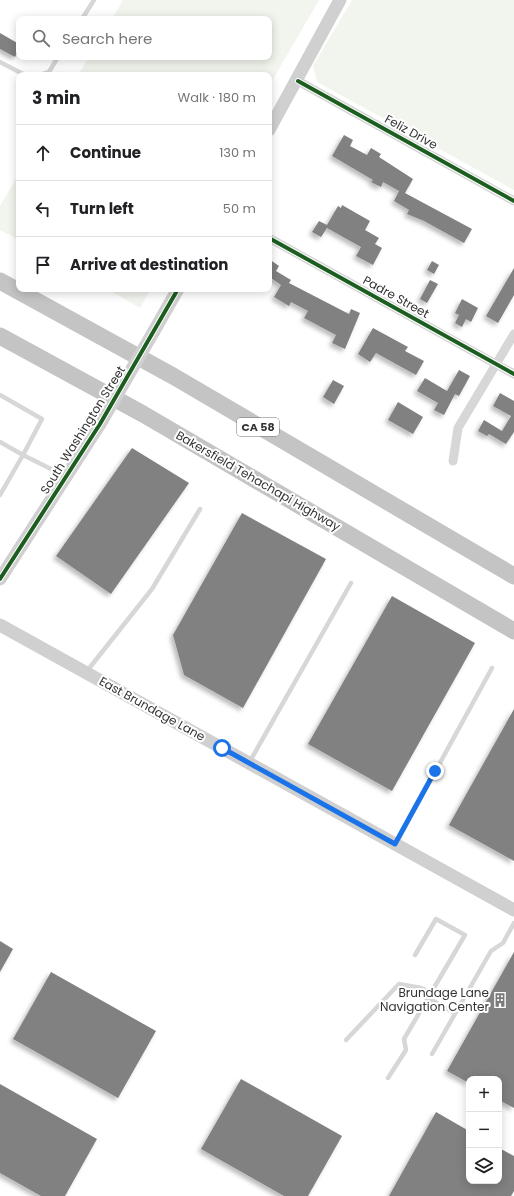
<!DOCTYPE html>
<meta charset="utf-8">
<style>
:root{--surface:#fff;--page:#f2f2f2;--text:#202124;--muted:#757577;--line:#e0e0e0}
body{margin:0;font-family:Poppins,sans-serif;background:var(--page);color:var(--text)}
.controls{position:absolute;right:12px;bottom:12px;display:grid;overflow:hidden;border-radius:8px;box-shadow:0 2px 10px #0003}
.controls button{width:36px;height:36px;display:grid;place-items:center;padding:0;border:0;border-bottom:1px solid var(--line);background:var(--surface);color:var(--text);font:20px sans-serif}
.stop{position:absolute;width:12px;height:12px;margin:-9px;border:3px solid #1a73e8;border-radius:50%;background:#fff}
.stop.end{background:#1a73e8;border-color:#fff;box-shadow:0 1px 4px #0008}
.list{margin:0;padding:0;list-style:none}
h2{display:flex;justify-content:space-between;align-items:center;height:52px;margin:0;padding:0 16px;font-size:17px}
h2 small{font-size:13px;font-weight:400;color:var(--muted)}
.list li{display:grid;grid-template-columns:26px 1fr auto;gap:12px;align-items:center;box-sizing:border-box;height:56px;padding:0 16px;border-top:1px solid var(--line)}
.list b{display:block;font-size:15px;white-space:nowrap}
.list em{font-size:13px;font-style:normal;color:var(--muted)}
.icon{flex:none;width:22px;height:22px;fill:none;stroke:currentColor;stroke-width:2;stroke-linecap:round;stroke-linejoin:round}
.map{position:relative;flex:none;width:514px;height:1196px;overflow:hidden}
.search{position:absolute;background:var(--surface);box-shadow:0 2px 10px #0003;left:16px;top:16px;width:256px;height:44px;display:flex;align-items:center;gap:10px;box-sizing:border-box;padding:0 14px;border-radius:8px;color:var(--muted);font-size:15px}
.panel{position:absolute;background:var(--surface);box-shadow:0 2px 10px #0003;left:16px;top:72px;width:256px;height:220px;border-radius:8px}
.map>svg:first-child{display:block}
.green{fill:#f1f5ed}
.building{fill:#818181;filter:url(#shadow)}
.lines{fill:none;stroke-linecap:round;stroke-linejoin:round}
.lane{stroke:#d7d7d7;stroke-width:4.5}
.street{stroke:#d7d7d7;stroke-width:9}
.secondary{stroke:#d0d0d0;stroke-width:13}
.highway{stroke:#c4c4c4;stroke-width:17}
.secondary-bridge{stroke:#d0d0d0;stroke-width:13}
.cycleway-casing{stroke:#fff;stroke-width:6}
.cycleway{stroke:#1b5e20;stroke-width:4}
.route{stroke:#1a73e8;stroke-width:5}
.labels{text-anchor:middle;stroke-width:4;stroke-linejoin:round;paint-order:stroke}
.shield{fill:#fff;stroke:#707070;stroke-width:1}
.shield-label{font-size:11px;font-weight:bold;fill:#333}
.street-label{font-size:12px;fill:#333;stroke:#fff}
.poi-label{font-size:12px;fill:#333;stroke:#fff;text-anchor:end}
</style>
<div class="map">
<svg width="514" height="1196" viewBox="0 0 514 1196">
<defs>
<filter id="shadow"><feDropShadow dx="-3" dy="3" stdDeviation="2" flood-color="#0004"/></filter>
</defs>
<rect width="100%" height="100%" fill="#fff"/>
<g class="green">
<path d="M 123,0 L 319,0 L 269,86 L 269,75 L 78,75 L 89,57 L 269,57 L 269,19 L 112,19 Z"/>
<path d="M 352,0 L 514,0 L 514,190 L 317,82 L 313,66 Z"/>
<path d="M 19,174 L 19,240 L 0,230 L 0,206 Z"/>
<path d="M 107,289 L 151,289 L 140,308 Z"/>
</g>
<g class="building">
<path d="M 0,33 L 19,44 L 19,50 L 15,57 L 0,49 Z"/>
<path d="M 344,135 L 353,140 L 350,146 L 367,155 L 371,148 L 381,154 L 379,157 L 413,179 L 405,193 L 472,229 L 464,243 L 424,221 L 407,214 L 409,210 L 394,201 L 399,191 L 383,182 L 381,187 L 371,182 L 373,180 L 332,156 Z"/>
<path d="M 342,205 L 370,221 L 365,230 L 379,238 L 375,244 L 382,248 L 373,265 L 356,256 L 361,247 L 327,228 L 321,237 L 312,232 L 319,221 L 327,225 L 338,206 L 341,208 Z"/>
<path d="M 269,259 L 279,266 L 276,271 L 291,280 L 289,283 L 349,314 L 351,309 L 360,313 L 345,349 L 332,343 L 336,335 L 304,318 L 308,311 L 291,302 L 289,306 L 274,297 L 281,285 L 271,278 L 269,281 Z"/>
<path d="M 432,261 L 439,265 L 434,274 L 427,270 Z"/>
<path d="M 514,268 L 514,295 L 498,323 L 486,316 Z"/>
<path d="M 430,280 L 438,284 L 427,303 L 420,299 Z"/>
<path d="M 462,299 L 478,308 L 471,322 L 466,319 L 462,327 L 455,323 L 459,315 L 455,313 Z"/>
<path d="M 373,328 L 408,347 L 405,351 L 424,361 L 416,375 L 376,353 L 370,362 L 358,354 Z"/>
<path d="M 459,370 L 470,376 L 459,396 L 455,394 L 444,415 L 434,410 L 438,403 L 417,391 L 425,378 L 447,391 Z"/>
<path d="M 333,380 L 344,386 L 334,404 L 323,397 Z"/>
<path d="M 500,393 L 514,401 L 514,432 L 506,444 L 489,434 L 487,436 L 478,431 L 484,420 L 502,431 L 511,416 L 493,406 Z"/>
<path d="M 398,402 L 423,417 L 413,434 L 388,420 Z"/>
<path d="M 132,448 L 189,483 L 111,594 L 56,556 Z"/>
<path d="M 242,513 L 326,559 L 243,708 L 184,675 L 173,635 Z"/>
<path d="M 392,596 L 475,643 L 392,791 L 308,744 Z"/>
<path d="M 514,709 L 514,861 L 449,825 Z"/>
<path d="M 0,941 L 13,949 L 0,972 Z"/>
<path d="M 514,952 L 514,1108 L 499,1100 L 499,1079 L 469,1079 L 469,1083 L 447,1071 Z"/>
<path d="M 51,972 L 156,1031 L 118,1098 L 13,1039 Z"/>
<path d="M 241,1079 L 342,1136 L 308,1196 L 284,1196 L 201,1149 Z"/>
<path d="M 0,1084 L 97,1139 L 65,1196 L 41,1196 L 0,1173 Z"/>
<path d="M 436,1112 L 469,1131 L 469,1181 L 499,1181 L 499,1148 L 514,1156 L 514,1191 L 511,1196 L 389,1196 Z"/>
</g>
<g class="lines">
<g class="lane">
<path d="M 82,19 L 94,0"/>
<path d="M 0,62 L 23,74 L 32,75"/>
<path d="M 40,75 L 49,72 L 58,57"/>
<path d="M 0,395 L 42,419 L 23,455 L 0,442"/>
<path d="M 0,495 L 23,455 L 65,476"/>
<path d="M 87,671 L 152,589 L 200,509"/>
<path d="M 249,763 L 351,583"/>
<path d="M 396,843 L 492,668"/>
<path d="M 415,955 L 436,919 L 465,935 L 428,998"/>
<path d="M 346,1040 L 399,984 L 421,988 L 431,993"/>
<path d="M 432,1054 L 491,951 L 503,943 L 514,923"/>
<path d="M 388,1078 L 406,1050 L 404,1039 L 428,998 L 455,1013"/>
</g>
<g class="street">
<path d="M 298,81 L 514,201"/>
<path d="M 269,238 L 514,374"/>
<path d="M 453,461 L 458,428 L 514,334"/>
</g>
<g class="secondary">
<path d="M 269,130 L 340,0"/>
<path d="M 154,331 L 178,289"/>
<path d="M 0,579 L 100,424"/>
<path d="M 0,625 L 514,910"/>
</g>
<g class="highway">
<path d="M 0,281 L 173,376 L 514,576"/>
<path d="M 0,336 L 143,414 L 514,631"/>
</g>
<path class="secondary-bridge" d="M 100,424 L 154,331"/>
<defs>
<g id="cycleway">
<path d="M 298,81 L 514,201"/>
<path d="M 269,238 L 514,374"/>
<path d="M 0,579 L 100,424 L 178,289"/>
</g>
</defs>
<use href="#cycleway" class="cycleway-casing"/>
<use href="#cycleway" class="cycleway"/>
</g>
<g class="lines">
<path class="route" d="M 222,748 L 395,844 L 435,771"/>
</g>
<defs>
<symbol id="building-bare" viewBox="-9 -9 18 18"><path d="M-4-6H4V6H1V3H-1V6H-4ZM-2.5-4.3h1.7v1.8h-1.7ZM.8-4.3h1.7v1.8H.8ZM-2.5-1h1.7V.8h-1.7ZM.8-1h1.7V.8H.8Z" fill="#7a7a7a" stroke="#fff" stroke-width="2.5" paint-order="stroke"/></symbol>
</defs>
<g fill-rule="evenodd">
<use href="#building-bare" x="490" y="990" width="20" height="20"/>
</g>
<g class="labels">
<rect class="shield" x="237" y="418" width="42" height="18" rx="3"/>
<g class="shield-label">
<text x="258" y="431">CA 58</text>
</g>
<g class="street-label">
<text transform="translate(411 132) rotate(29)" y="4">Feliz Drive</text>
<text transform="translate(396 297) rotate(29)" y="4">Padre Street</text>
<text transform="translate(83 430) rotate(-58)" y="4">South Washington Street</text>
<text transform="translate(258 481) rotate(30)" y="4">Bakersfield Tehachapi Highway</text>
<text transform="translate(152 709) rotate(29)" y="4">East Brundage Lane</text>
</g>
<g class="poi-label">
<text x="489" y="997">Brundage Lane<tspan x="489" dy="14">Navigation Center</tspan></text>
</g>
</g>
</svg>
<div class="controls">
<button>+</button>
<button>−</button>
<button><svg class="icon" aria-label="layers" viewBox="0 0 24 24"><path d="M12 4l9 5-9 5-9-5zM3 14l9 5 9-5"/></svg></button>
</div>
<div class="stop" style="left:222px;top:748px"></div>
<div class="stop end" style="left:435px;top:771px"></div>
<div class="search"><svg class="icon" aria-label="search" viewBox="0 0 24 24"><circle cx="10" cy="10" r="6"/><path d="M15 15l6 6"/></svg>Search here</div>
<section class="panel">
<h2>3 min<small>Walk · 180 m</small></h2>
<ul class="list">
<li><svg class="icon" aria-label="ahead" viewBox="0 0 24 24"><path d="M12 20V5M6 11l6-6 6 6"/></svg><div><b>Continue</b></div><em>130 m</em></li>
<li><svg class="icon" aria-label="left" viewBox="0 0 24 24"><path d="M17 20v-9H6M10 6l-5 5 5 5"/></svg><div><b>Turn left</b></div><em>50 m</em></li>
<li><svg class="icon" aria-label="arrive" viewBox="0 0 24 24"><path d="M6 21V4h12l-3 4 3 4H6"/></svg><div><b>Arrive at destination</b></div></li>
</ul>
</section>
</div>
